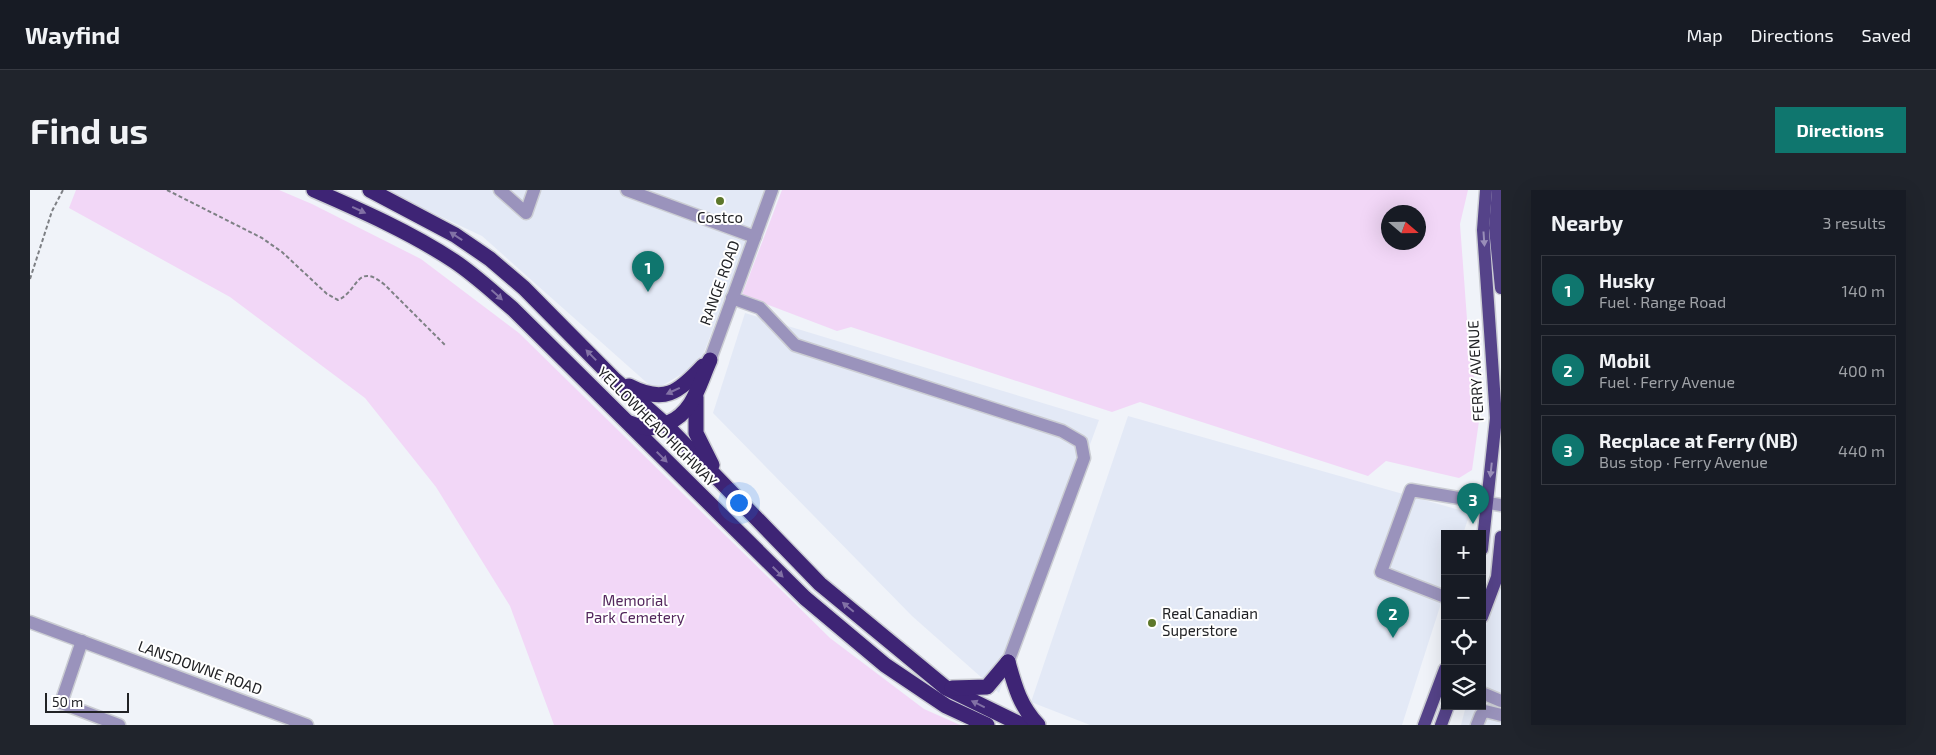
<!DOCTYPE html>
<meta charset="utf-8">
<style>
:root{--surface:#171b24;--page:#20242c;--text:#f1f3f6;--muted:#9ea1a6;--line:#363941;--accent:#0f766e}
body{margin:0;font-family:"Exo 2",sans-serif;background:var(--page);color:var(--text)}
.controls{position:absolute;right:15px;bottom:15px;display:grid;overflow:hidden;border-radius:0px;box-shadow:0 5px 20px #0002}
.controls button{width:45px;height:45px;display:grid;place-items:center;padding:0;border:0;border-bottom:1px solid var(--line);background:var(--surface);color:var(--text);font:25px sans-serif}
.compass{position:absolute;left:1351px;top:15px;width:45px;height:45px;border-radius:50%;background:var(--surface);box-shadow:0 5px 20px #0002;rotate:110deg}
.scale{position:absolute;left:15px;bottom:12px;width:84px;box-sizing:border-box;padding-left:5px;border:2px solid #212225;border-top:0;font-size:14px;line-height:18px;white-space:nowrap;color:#212225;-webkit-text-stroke:4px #fff;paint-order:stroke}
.you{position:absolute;left:708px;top:312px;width:18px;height:18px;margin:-12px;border:4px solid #fff;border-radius:50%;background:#1a73e8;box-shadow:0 0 0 8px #1a73e833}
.badge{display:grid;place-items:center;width:32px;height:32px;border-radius:50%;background:var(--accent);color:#fff;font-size:16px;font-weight:700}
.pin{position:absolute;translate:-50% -41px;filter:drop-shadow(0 1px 2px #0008)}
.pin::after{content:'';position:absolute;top:26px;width:18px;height:15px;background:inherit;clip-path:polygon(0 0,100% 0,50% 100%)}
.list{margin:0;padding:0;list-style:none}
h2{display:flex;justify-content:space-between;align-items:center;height:65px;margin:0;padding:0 20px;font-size:21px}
h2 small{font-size:16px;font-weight:400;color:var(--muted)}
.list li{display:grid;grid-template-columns:32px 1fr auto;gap:15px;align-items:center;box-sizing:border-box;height:70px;margin:0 10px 10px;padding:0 10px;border:1px solid var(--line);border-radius:0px}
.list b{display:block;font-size:19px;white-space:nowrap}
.list p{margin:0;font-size:16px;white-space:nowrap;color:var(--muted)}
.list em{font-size:16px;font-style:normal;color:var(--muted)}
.icon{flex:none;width:28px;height:28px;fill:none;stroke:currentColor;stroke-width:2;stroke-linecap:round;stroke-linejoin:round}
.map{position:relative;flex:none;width:1471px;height:535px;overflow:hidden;border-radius:0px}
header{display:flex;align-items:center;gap:30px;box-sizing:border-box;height:70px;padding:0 25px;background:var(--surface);border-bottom:1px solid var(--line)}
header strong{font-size:24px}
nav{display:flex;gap:28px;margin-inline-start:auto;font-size:18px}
.intro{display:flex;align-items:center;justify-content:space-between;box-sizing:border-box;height:120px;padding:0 30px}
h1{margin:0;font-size:35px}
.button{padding:12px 22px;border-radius:0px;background:var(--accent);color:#fff;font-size:18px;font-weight:700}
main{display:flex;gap:30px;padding:0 30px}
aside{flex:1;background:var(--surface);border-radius:0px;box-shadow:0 5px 20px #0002}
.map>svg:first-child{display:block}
.built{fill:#e3e9f6}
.green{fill:#f2d7f7;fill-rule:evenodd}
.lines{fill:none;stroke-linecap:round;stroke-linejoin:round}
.minor-casing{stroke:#cbcdd3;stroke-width:15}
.major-casing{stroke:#cbcdd3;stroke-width:15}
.highway-casing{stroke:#cbcdd3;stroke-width:18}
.path{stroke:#7e8085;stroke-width:2;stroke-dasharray:4 2.5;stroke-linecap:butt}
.minor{stroke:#9a93bc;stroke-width:12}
.major{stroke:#554389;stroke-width:12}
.highway{stroke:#3e2475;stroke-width:15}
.oneway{fill:#8271a5}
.oneway2{fill:#998eb8}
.poi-dot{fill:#5d772a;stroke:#fff;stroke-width:2}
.labels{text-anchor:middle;stroke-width:4;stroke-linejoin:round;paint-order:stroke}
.poi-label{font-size:15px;fill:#212225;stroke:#fff}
.street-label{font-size:15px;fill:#212225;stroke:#fff}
.park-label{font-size:15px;fill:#53275c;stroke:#fff}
</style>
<header>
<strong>Wayfind</strong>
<nav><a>Map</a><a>Directions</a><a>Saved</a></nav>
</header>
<div class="intro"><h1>Find us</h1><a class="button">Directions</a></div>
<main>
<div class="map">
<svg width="1471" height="535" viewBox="0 0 1471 535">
<rect width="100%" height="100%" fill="#f0f3f9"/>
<g class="built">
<path d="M 354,0 L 736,0 L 670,173 L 625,200 L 452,46 Z"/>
<path d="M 715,123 L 1069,230 L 969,503 L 882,426 L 683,223 Z"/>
<path d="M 1098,226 L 1440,323 L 1433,344 L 1415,344 L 1415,401 L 1372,535 L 1060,535 L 1001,512 Z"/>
<path d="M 1471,375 L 1471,535 L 1431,535 L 1436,516 L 1452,516 L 1452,451 Z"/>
</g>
<g class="green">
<path d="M 46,0 L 249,0 L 282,14 L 391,69 L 489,143 L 800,448 L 894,519 L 930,535 L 524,535 L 480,416 L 406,297 L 335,208 L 200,107 L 39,18 Z"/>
<path d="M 752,0 L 1438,0 L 1430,34 L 1440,170 L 1451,217 L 1442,280 L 1429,288 L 1356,271 L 1338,286 L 1110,212 L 1082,222 L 821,137 L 807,141 L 712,105 ZM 1358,22 L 1388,22 L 1388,52 L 1358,52 Z"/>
</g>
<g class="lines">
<defs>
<g id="minor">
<path d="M 470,0 L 496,23 L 504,0"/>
<path d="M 597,0 L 725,47"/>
<path d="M 702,108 L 730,118 L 765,155 L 1032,241 L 1051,252 L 1054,268 L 978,472"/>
<path d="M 680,170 L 742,0"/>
<path d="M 1415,407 L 1351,382 L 1381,300 L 1471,315"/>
<path d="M 0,432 L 277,535"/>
<path d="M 52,451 L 31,513 L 89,535"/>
<path d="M 1452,503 L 1471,511"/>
<path d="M 1447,535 L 1451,525 L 1455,521 L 1471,525"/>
</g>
<g id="major">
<path d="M 1468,0 L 1465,38 L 1471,98"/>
<path d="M 1452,359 L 1466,228 L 1453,40 L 1456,0"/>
<path d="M 1452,427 L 1467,387 L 1471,347"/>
<path d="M 1394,535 L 1415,479"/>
<path d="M 1411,535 L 1418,516"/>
</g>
<g id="highway">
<path d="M 284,0 C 332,21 380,42 424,71 C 445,85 464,103 483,119 L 775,408 L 855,475 L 916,516 L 957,535"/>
<path d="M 340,0 L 425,45 L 460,69 L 494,98 L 585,190 L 635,234 L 790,394 L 916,498 L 992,535"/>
<path d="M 599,196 C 634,214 648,203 673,176"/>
<path d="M 666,207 L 666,243 L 682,275"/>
<path d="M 600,233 C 616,239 621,240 638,233 C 664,222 669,194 680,170"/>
<path d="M 978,472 C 985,497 990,516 1008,535"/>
<path d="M 922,498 L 957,497 L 978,472"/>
</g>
</defs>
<use href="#minor" class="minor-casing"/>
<use href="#major" class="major-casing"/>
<use href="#highway" class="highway-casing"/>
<g class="path">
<path d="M 137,0 L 232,48 L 252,62 L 297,104 L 308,110 C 329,101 326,71 355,95 L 415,155"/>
<path d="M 0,89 L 22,21 L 33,0"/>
</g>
<use href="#minor" class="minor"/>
<use href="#major" class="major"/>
<use href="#highway" class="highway"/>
</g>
<defs><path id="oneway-solid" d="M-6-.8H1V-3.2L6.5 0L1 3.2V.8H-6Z" transform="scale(1.25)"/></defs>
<g class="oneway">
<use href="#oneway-solid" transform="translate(329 20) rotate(25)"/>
<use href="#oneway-solid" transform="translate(426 46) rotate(-147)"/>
<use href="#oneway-solid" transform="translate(467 105) rotate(42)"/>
<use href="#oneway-solid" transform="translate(561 165) rotate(-134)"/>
<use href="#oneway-solid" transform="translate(643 201) rotate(155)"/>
<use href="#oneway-solid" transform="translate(632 267) rotate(45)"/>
<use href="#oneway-solid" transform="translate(748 382) rotate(45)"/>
<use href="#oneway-solid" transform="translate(818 417) rotate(-140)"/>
<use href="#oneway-solid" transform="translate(948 514) rotate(-154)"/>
</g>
<g class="oneway2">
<use href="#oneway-solid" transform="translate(1454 49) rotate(86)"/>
<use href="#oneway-solid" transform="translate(1461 280) rotate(96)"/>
</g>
<g class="poi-dot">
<circle cx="690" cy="11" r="5"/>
<circle cx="1122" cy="433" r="5"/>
</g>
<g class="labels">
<g class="poi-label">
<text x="690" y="33">Costco</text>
<text x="1132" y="429" text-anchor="start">Real Canadian<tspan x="1132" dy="17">Superstore</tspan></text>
</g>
<g class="street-label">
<text transform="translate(690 93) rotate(-70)" y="5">RANGE ROAD</text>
<text transform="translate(1446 181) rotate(-93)" y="5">FERRY AVENUE</text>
<text transform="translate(627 237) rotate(45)" y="5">YELLOWHEAD HIGHWAY</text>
<text transform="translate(170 478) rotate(20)" y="5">LANSDOWNE ROAD</text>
</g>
<g class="park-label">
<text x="605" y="416">Memorial<tspan x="605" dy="17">Park Cemetery</tspan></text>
</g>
</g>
</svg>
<div class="controls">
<button>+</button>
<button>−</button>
<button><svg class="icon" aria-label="locate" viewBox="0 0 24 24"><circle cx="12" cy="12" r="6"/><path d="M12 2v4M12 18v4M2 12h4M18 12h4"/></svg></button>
<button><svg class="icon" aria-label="layers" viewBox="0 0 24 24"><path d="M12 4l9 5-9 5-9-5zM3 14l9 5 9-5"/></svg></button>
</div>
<svg class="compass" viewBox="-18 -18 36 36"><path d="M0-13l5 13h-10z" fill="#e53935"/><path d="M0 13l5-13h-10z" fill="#9ea1a6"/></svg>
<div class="scale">50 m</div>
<div class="you"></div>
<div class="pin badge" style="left:618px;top:102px">1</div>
<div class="pin badge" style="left:1363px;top:448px">2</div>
<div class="pin badge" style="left:1443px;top:334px">3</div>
</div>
<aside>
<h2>Nearby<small>3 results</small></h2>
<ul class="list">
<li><span class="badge">1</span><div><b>Husky</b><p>Fuel · Range Road</p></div><em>140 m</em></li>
<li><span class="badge">2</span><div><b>Mobil</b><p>Fuel · Ferry Avenue</p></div><em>400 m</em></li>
<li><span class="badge">3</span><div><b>Recplace at Ferry (NB)</b><p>Bus stop · Ferry Avenue</p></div><em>440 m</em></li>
</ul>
</aside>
</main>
